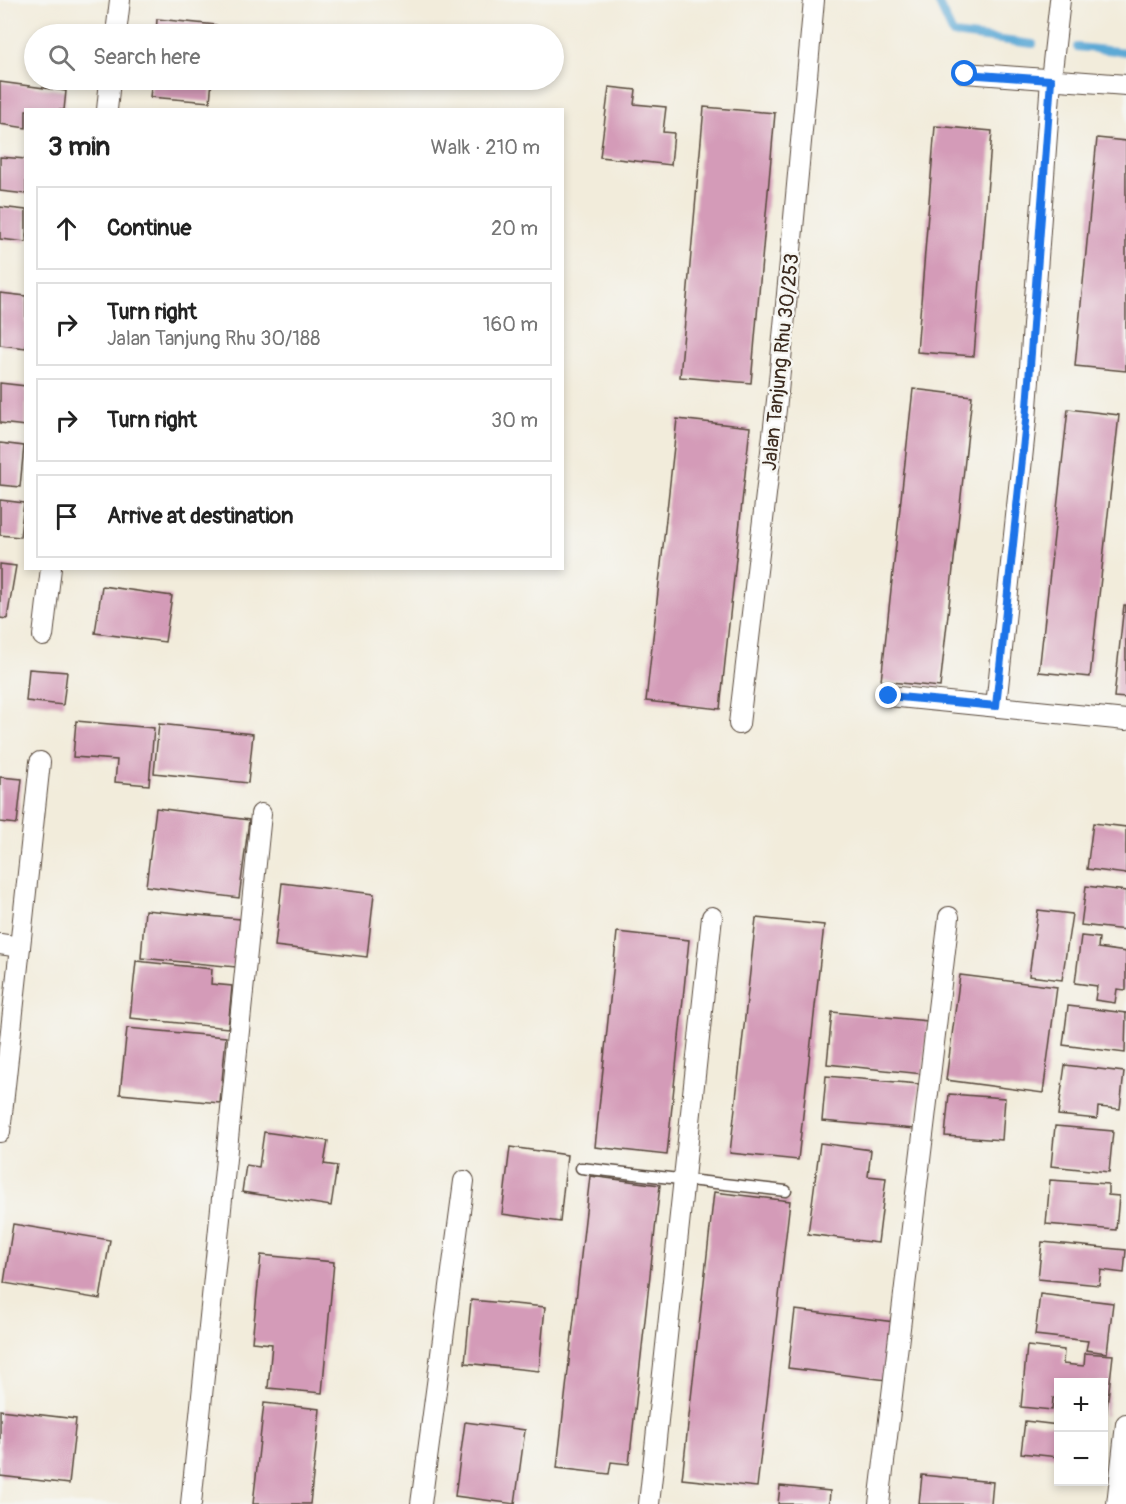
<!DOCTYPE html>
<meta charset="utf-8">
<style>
:root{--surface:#fff;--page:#f6f6f6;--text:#222;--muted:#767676;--line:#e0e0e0}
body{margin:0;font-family:Pangolin,sans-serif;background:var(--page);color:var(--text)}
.controls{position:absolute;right:18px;bottom:18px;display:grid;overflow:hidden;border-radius:0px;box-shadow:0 3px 9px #0003}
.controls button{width:54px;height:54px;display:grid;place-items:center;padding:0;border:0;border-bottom:2px solid var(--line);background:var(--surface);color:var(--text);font:30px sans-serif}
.stop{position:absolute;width:18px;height:18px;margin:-14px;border:4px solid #1a73e8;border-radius:50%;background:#fff}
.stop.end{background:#1a73e8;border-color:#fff;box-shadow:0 2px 6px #0008}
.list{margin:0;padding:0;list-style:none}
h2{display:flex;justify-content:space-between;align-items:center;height:78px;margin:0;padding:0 24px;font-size:26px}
h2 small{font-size:20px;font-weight:400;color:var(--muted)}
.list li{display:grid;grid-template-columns:39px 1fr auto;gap:18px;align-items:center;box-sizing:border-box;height:84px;margin:0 12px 12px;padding:0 12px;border:2px solid var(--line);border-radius:0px}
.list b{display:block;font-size:22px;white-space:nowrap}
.list p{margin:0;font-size:20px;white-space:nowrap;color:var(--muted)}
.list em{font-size:20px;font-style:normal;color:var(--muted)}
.icon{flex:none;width:33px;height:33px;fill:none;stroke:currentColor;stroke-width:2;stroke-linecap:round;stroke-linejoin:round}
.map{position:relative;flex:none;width:1126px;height:1504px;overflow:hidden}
.search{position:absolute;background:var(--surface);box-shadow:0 3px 9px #0003;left:24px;top:24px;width:540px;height:66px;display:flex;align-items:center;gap:15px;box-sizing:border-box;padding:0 21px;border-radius:33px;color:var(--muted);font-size:22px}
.panel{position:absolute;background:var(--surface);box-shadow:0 3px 9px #0003;left:24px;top:108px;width:540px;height:462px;border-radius:0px}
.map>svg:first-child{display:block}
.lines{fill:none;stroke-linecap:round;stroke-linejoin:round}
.stream{stroke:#5ca9d5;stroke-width:8}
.building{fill:#d49bb8}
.lane-casing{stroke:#56473a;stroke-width:13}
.street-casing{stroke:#56473a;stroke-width:22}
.lane{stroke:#fff;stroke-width:10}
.street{stroke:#fff;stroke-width:20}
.route{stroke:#1a73e8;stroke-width:8}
.labels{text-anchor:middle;stroke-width:5;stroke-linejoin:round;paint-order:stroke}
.street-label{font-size:20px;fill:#3b2a1e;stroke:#f6f6f2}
</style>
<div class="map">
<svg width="1126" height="1504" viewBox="0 0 1126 1504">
<rect width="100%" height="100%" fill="#f6f6f2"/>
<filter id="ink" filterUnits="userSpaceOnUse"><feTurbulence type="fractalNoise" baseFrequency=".0167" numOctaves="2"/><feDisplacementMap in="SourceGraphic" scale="12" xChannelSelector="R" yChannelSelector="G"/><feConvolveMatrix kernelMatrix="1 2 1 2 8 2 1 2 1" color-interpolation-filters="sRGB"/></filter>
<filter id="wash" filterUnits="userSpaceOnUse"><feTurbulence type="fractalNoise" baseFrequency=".008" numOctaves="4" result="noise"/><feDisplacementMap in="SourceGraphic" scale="24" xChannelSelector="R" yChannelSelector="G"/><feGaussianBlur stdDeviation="1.35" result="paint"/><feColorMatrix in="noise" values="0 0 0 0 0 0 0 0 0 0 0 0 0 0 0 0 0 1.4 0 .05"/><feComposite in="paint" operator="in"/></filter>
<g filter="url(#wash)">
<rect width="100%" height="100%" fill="#f2ecdb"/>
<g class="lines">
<g class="stream">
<path d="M 937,0 L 953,34 L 1033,44"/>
<path d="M 1077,47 L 1126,52"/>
</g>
</g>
<g id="blocks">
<g class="building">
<path d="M 157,19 L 216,25 L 216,34 L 156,34 Z"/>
<path d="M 152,80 L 212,80 L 210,102 L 150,97 Z"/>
<path d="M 0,82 L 66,91 L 64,110 L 26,110 L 26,128 L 0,124 Z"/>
<path d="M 609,87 L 636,90 L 634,104 L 666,107 L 663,132 L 674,133 L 671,165 L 600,157 Z"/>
<path d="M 704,107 L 775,113 L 751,383 L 680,377 Z"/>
<path d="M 935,126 L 992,131 L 974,356 L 917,352 Z"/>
<path d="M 1097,138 L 1126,141 L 1126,371 L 1075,366 Z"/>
<path d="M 0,157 L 26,159 L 26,194 L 0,191 Z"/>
<path d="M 0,207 L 26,210 L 26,242 L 0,239 Z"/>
<path d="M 0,293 L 26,296 L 26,348 L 0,345 Z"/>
<path d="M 0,383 L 26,386 L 26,426 L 0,423 Z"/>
<path d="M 913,389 L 972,396 L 940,687 L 881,681 Z"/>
<path d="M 1068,409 L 1119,415 L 1090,677 L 1039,672 Z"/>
<path d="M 677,419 L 750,427 L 720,709 L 646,701 Z"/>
<path d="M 0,443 L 24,446 L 20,487 L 0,485 Z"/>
<path d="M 0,500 L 24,503 L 20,537 L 0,535 Z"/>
<path d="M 0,564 L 16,566 L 7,619 L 0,618 Z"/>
<path d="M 102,586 L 172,596 L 165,642 L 95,633 Z"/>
<path d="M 1124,605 L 1126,605 L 1126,698 L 1114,697 Z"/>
<path d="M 29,669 L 67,672 L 63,705 L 26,701 Z"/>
<path d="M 76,721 L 154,728 L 149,785 L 115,782 L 117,760 L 73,757 Z"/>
<path d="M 159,724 L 253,734 L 248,783 L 154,773 Z"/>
<path d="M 0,777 L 22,779 L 17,824 L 0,822 Z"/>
<path d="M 156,808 L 249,820 L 239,898 L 146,886 Z"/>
<path d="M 1093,823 L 1126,827 L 1126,874 L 1087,869 Z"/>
<path d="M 282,883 L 374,894 L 367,957 L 275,946 Z"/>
<path d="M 1086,886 L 1126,891 L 1126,930 L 1081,925 Z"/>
<path d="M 145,910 L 240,919 L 236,967 L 141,958 Z"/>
<path d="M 1038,910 L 1072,914 L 1062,980 L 1029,976 Z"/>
<path d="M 756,918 L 824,925 L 798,1160 L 730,1153 Z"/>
<path d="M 617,932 L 689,940 L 667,1155 L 595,1147 Z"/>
<path d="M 1081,936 L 1099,938 L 1098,948 L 1126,952 L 1126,990 L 1117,989 L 1115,1003 L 1095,1000 L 1097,986 L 1075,983 Z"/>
<path d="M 136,961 L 212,969 L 211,984 L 232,986 L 228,1028 L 130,1018 Z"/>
<path d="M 960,975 L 1057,987 L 1043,1093 L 946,1080 Z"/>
<path d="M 1068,1006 L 1126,1013 L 1125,1053 L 1063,1045 Z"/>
<path d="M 832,1012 L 928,1021 L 923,1074 L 827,1064 Z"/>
<path d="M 127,1028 L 226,1037 L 220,1103 L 120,1094 Z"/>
<path d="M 1065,1065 L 1124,1072 L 1120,1109 L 1098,1107 L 1097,1119 L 1058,1115 Z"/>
<path d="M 826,1076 L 919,1084 L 915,1129 L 822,1121 Z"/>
<path d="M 949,1094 L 1005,1098 L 1002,1140 L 945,1136 Z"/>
<path d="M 1055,1126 L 1113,1131 L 1109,1172 L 1051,1166 Z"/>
<path d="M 264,1132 L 328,1141 L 324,1164 L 337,1166 L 331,1206 L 242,1192 L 246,1165 L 259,1167 Z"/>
<path d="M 820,1143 L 871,1150 L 868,1176 L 886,1178 L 878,1243 L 808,1234 Z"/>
<path d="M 510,1147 L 567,1155 L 560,1222 L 502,1214 Z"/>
<path d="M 590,1176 L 660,1185 L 629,1464 L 611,1462 L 609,1474 L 557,1468 Z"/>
<path d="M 1050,1180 L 1108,1184 L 1108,1195 L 1119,1196 L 1116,1230 L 1046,1224 Z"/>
<path d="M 714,1192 L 790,1201 L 757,1487 L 682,1479 Z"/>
<path d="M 13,1224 L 110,1240 L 100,1299 L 4,1283 Z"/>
<path d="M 1042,1242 L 1126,1250 L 1124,1273 L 1101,1270 L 1099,1285 L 1038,1279 Z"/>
<path d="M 261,1255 L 334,1262 L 322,1393 L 268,1388 L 272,1344 L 252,1342 Z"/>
<path d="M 1040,1294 L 1113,1303 L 1107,1353 L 1086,1350 L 1088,1341 L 1035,1335 Z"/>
<path d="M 471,1300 L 545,1307 L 539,1371 L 465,1363 Z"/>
<path d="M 795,1310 L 895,1322 L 887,1380 L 788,1368 Z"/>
<path d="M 1027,1346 L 1064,1350 L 1063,1364 L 1084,1366 L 1085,1353 L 1113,1355 L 1106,1416 L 1104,1415 L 1104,1382 L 1058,1382 L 1058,1398 L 1053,1398 L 1052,1410 L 1021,1407 Z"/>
<path d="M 264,1403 L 320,1409 L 310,1504 L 253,1504 Z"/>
<path d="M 0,1410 L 76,1419 L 69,1484 L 0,1476 Z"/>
<path d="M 1025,1421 L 1058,1425 L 1058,1457 L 1021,1453 Z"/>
<path d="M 465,1422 L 525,1430 L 515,1504 L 455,1496 Z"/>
<path d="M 922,1475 L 993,1482 L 991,1504 L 919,1504 Z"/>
<path d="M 780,1486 L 830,1491 L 829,1504 L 778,1504 Z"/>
</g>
</g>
</g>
<g filter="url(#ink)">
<use href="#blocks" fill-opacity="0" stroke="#56473a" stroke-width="1.5"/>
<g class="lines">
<defs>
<path id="lane" d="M 581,1168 L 786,1191"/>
<g id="street">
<path d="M 116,34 L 120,0"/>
<path d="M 965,73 L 1126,85"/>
<path d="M 107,110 L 110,80"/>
<path d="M 43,636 L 51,568"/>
<path d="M 889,696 L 1126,720"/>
<path d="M 996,706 L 1026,421 L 1051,80 L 1060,0"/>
<path d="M 739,724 L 778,392 L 814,0"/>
<path d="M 0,944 L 20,947"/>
<path d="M 0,1132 L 40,762"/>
<path d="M 191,1504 L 261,814"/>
<path d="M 421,1504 L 464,1181"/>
<path d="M 649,1504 L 712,917"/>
<path d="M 879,1504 L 949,917"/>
<path d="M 1117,1504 L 1126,1424"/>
</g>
</defs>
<use href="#lane" class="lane-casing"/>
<use href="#street" class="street-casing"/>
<use href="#lane" class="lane"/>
<use href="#street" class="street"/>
</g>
</g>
<g class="lines" filter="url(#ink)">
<path class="route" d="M 889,696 L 996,706 L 1026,421 L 1051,80 L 965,74"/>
</g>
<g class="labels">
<g class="street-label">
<text transform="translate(780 362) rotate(-84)" y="7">Jalan Tanjung Rhu 30/253</text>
</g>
</g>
</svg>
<div class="controls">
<button>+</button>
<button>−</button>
</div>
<div class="stop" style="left:965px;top:74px"></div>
<div class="stop end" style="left:889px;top:696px"></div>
<div class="search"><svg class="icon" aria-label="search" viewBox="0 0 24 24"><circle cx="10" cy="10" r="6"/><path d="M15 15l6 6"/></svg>Search here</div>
<section class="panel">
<h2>3 min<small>Walk · 210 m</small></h2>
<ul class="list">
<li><svg class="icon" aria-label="ahead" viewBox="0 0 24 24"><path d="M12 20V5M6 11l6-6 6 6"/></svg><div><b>Continue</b></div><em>20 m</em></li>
<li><svg class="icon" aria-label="right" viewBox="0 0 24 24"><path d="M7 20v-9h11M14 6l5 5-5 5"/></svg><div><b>Turn right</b><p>Jalan Tanjung Rhu 30/188</p></div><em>160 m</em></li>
<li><svg class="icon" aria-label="right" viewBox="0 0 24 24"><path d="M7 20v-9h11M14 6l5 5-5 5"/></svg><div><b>Turn right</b></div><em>30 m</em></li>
<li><svg class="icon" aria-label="arrive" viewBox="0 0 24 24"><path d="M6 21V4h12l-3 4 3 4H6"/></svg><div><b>Arrive at destination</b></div></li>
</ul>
</section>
</div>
